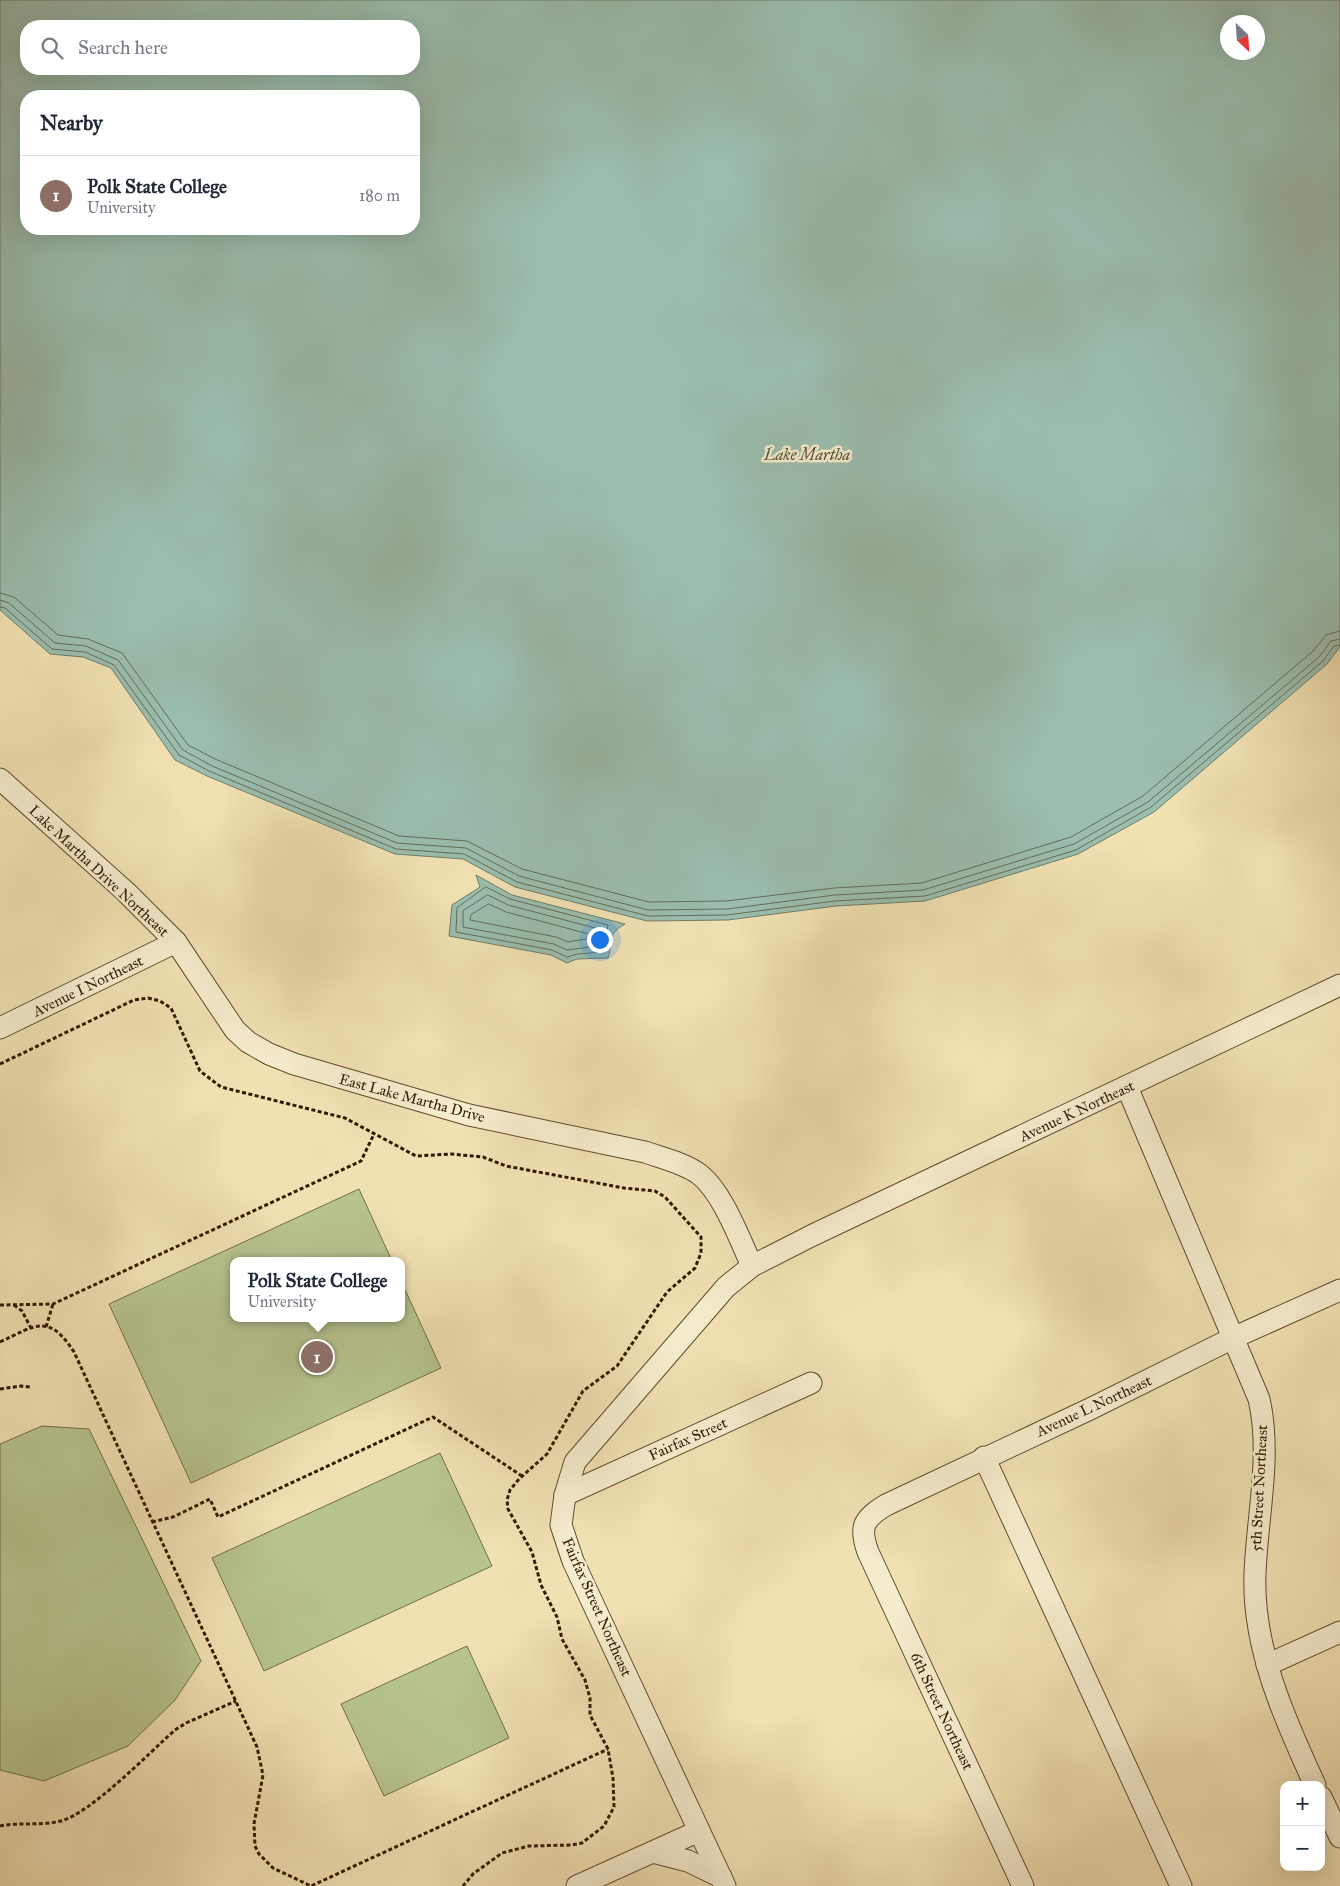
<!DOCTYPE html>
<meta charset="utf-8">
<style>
:root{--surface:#fff;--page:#f2f2f3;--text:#1f2937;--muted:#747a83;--line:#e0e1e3;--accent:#d93025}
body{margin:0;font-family:"IM FELL Great Primer",serif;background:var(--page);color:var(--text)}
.controls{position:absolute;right:15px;bottom:15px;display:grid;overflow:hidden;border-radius:10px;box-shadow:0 5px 20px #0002}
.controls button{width:45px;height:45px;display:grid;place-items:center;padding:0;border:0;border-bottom:1px solid var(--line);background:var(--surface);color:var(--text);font:25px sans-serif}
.compass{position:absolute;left:1220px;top:15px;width:45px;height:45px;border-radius:50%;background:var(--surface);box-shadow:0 5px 20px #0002;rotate:155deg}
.you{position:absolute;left:599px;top:939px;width:18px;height:18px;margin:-12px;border:4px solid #fff;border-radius:50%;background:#1a73e8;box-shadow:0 0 0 8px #1a73e833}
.badge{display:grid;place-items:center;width:32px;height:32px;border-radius:50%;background:var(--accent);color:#fff;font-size:16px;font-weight:700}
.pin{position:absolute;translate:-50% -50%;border:2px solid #fff;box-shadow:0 1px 5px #0006}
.popup{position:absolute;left:230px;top:1257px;width:175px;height:65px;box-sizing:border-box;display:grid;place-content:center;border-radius:10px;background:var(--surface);filter:drop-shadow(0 1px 4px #0005);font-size:16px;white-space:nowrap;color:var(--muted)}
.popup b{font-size:19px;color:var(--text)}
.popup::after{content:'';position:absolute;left:50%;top:100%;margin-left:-10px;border:10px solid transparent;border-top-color:var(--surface)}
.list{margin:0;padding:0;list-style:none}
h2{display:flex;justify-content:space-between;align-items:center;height:65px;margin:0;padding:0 20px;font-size:21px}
h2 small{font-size:16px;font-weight:400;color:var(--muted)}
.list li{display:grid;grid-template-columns:32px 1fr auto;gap:15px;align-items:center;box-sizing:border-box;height:80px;padding:0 20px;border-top:1px solid var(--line)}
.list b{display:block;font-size:19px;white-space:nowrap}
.list p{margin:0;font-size:16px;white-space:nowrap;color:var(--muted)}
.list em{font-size:16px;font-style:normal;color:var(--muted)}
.icon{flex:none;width:28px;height:28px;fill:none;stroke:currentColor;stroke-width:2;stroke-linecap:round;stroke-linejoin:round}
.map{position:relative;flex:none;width:1340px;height:1886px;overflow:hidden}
.search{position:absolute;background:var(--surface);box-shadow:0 5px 20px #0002;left:20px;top:20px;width:400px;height:55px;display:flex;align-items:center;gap:12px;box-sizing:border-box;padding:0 18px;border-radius:20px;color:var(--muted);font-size:19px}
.panel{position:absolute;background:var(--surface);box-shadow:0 5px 20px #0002;left:20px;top:90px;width:400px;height:145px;border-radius:20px}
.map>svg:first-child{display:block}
.green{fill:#b6c38f;stroke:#736e48}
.water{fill:#9abdae;stroke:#707c68;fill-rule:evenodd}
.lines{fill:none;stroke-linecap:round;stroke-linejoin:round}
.shore{stroke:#656c57;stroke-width:1}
.minor-casing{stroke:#604c2c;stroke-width:23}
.path{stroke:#301a00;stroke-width:3;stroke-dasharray:4 2.5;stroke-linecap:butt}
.minor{stroke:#f5eccd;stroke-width:21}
.labels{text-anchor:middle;stroke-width:5;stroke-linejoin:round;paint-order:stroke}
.street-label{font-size:15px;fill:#301a00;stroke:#f5eccd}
.water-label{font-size:16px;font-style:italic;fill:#55533d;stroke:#f5eccd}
</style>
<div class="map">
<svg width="1340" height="1886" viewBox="0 0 1340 1886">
<rect width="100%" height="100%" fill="#f0e1b2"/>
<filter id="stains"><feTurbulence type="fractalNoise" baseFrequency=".004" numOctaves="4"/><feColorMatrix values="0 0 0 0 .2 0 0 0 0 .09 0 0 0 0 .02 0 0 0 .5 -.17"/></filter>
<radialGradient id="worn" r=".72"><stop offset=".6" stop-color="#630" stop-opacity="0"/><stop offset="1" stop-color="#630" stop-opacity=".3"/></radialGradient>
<g class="green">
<path d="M 359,1189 L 392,1261 L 233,1261 L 233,1318 L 401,1318 L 401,1281 L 441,1368 L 191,1483 L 109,1304 Z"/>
<path d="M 42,1426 L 89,1429 L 201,1661 L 175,1700 L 128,1746 L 44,1781 L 0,1770 L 0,1444 Z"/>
<path d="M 440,1453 L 492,1566 L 264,1671 L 212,1558 Z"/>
<path d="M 467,1646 L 509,1738 L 384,1796 L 341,1704 Z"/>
</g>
<g class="water">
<path d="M 0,0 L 1340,0 L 1340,647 L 1327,664 L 1154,812 L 1078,854 L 925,901 L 836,906 L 728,920 L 647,921 L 515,887 L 463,859 L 395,854 L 207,776 L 175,760 L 111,668 L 83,657 L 50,654 L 0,610 ZM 1228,22 L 1258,22 L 1258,52 L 1228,52 ZM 26,26 L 414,26 L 414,69 L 26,69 ZM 26,96 L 414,96 L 414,229 L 26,229 Z"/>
<path d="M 476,875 L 512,895 L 625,924 C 605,936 614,940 608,958 L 577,959 L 567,963 L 551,955 L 449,936 L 452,905 L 480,887 Z"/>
</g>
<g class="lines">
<g class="shore">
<path d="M 0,593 L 14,597 L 58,635 L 88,639 L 122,653 L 188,745 L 215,759 L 399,836 L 467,841 L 522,869 L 649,902 L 726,901 L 834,888 L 922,883 L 1071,837 L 1143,796 L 1313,651 L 1326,635 L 1340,631"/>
<path d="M 0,600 L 9,603 L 55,643 L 86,646 L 118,660 L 183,750 L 212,766 L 397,843 L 466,848 L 519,876 L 648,910 L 727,909 L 835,895 L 923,890 L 1074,844 L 1148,802 L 1319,657 L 1331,641 L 1340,639"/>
<path d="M 0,607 L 5,608 L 52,649 L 85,652 L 114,665 L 179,755 L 209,771 L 396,849 L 464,854 L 517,882 L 648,916 L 727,915 L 835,901 L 925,896 L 1076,850 L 1151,807 L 1323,661 L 1334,646 L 1340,645"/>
<path d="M 486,887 L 510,899 L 608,925 L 604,952 L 577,954 L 567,957 L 552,950 L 456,932 L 457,908 Z"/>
<path d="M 488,895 L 508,905 L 599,929 L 598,946 L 567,950 L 554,944 L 463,927 L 463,911 Z"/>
<path d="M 489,904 L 506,912 L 589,934 L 591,938 L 568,942 L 556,937 L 470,920 L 471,915 Z"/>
</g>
<defs>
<g id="minor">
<path d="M 0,779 L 126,892 L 176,942 L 235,1030 L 248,1042 L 269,1054 L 294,1064 L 469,1115 L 645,1152 C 662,1158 684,1163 699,1174 C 722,1191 740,1240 752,1266"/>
<path d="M 0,1028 L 176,942"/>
<path d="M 1127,1087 L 1259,1399 C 1272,1456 1257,1516 1255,1574 C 1252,1647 1285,1720 1315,1785"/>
<path d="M 984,1457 L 1181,1886"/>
<path d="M 565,1495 L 811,1383"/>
<path d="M 1267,1665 L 1340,1632"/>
<path d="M 1321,1797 L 1340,1837"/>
<path d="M 653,1852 L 688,1861 L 721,1877"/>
<path d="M 577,1886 L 699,1831"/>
<path d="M 725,1886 L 573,1561 L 561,1525 L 565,1495 L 575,1462 L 726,1287 L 752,1266 L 813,1235 L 1340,985"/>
<path d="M 1023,1886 L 868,1552 C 859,1527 863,1519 886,1505 L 1090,1409 L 1235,1337 L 1340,1290"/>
</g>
</defs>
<use href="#minor" class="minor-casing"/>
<g class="path">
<path d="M 0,1064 L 134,1000 L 148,998 L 160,1001 L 171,1008 L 200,1071 L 221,1087 L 345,1118 L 416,1156 L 451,1154 L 483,1157 L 506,1166 L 624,1188 L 655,1191 L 665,1197 L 701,1237 L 701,1253 L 695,1268 L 667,1292 L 617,1366 L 583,1391 L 547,1454 L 519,1479 L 510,1490 L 507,1500 L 508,1509 L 532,1552 L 541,1585 L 557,1617 L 562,1639 L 585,1680 L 590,1698 L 590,1715 L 608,1749 L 613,1778 L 614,1807 L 604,1826 L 582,1843 L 572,1845 L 529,1846 L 502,1853 L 473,1874 L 463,1886"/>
<path d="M 0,1305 L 53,1304 L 361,1161 L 374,1134"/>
<path d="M 14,1305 L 22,1311 L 31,1328"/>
<path d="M 46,1327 L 53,1304"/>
<path d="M 0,1342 C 36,1325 49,1313 74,1352 L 257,1747 L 263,1775 L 254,1824 L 255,1846 L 259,1854 L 273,1868 L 311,1886 L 608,1749"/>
<path d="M 0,1389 L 21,1386 L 30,1387"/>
<path d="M 152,1522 L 173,1517 L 210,1499 L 218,1517 L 433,1417 L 522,1476"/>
<path d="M 0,1826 C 20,1822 41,1826 61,1821 C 91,1813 149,1753 175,1730 L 186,1723 L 236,1701"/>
</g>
<use href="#minor" class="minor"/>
</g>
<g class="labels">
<g class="street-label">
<text transform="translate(99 871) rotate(43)" y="5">Lake Martha Drive Northeast</text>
<text transform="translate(88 986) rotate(-26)" y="5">Avenue I Northeast</text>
<text transform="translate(412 1098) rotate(15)" y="5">East Lake Martha Drive</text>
<text transform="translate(1077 1111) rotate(-25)" y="5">Avenue K Northeast</text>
<text transform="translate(1094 1406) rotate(-25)" y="5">Avenue L Northeast</text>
<text transform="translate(688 1439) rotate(-24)" y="5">Fairfax Street</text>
<text transform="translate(1259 1488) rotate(-87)" y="5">5th Street Northeast</text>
<text transform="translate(597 1607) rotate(66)" y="5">Fairfax Street Northeast</text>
<text transform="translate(942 1711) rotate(65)" y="5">6th Street Northeast</text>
</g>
<g class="water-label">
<text x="807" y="460">Lake Martha</text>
</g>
</g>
<rect width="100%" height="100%" filter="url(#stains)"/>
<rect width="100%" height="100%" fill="url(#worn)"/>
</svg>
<div class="controls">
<button>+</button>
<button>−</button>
</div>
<svg class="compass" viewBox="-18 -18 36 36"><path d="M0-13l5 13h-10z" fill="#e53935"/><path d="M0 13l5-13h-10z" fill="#747a83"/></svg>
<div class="you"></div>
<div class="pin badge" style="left:317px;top:1357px;background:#8d6e63">1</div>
<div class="popup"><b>Polk State College</b>University</div>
<div class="search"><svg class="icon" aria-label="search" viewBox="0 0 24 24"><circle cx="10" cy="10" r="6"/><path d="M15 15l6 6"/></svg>Search here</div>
<section class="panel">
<h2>Nearby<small></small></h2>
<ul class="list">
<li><span class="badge" style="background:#8d6e63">1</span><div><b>Polk State College</b><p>University</p></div><em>180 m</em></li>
</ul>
</section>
</div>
